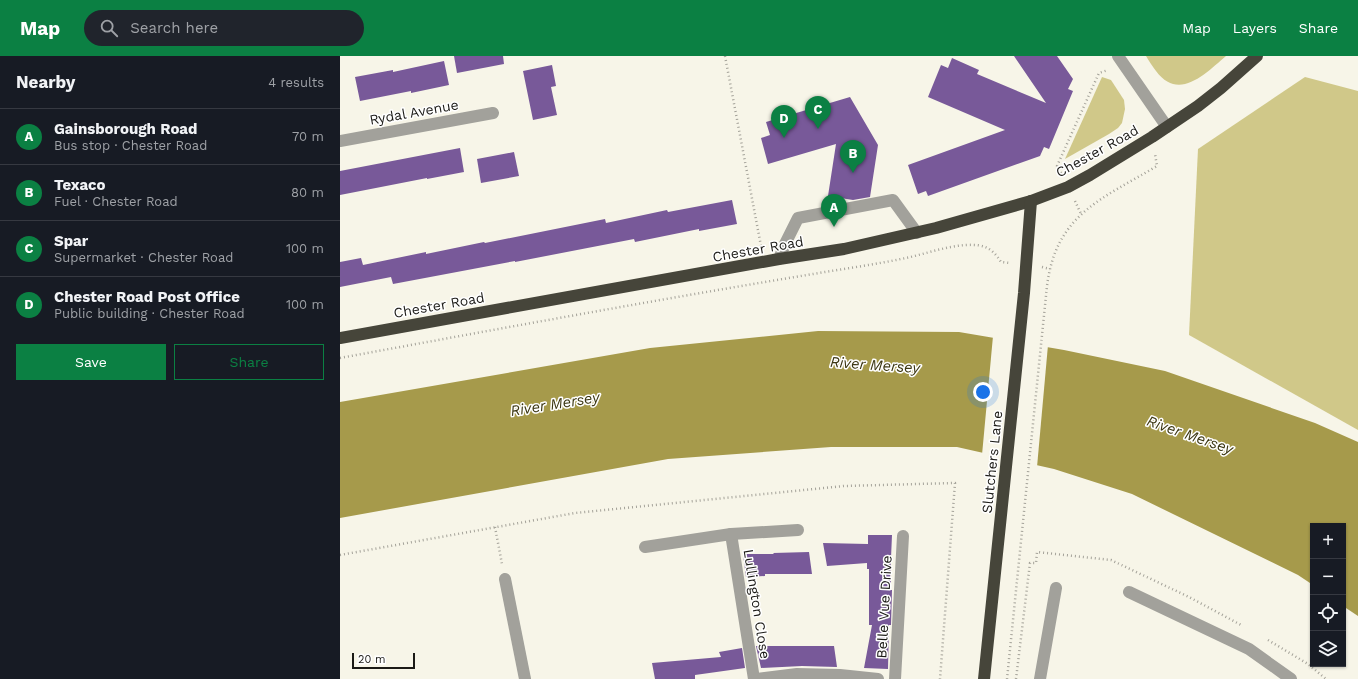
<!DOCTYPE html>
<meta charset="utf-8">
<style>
:root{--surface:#171b24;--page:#20242c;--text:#f1f3f6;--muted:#9ea1a6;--line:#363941;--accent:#0b8043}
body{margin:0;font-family:"Work Sans",sans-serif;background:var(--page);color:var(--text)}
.controls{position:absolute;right:12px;bottom:12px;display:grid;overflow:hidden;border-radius:0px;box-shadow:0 1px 3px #0004}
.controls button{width:36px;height:36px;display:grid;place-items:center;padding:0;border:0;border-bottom:1px solid var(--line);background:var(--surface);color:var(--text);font:20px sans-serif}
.scale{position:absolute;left:12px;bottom:10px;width:63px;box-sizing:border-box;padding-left:4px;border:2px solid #1b1a16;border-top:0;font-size:11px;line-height:14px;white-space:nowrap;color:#1b1a16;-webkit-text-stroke:3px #fff;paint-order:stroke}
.you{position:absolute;left:643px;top:336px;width:14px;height:14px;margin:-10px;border:3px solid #fff;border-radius:50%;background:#1a73e8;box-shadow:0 0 0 6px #1a73e833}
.badge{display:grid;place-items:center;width:26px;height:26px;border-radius:50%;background:var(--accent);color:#fff;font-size:13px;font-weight:700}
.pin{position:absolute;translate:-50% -33px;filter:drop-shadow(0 1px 2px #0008)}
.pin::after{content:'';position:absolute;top:21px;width:14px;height:12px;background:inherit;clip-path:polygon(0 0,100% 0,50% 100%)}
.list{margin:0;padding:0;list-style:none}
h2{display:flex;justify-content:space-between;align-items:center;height:52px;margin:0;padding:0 16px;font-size:17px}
h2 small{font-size:13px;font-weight:400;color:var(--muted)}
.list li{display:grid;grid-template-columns:26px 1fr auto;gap:12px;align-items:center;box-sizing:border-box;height:56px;padding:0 16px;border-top:1px solid var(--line)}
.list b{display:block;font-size:15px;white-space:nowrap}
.list p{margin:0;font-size:13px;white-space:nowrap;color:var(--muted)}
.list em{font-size:13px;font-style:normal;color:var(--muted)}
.actions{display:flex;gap:8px;padding:12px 16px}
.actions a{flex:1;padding:9px 0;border:1px solid var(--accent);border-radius:0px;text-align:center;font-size:14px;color:var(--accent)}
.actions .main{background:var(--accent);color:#fff}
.icon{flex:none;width:22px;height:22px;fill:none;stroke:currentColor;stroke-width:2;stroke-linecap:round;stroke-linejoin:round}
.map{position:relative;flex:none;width:1018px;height:623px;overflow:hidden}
header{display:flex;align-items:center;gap:24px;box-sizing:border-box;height:56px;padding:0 20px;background:var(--accent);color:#fff}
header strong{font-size:19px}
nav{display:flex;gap:22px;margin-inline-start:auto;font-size:14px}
.search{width:280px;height:36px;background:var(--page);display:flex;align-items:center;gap:10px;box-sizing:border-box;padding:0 14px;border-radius:22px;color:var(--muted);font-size:15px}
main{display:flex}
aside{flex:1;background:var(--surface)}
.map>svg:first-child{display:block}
.green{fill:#d0c889}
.water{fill:#a69a4b}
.pier{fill:#f7f5e8}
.building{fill:#785999}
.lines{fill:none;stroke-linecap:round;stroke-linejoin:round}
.path{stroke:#a4a299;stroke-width:2.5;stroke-dasharray:1 3;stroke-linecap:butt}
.minor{stroke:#a2a19b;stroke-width:12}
.highway{stroke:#46453a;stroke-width:12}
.labels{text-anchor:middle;stroke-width:3;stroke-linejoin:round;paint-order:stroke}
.street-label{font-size:14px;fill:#1b1a16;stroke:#fff}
.water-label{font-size:15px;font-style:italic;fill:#3b3612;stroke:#fff}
</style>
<header>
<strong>Map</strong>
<div class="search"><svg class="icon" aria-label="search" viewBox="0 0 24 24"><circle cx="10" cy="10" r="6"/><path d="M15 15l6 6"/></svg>Search here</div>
<nav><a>Map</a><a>Layers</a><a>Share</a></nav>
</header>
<main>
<aside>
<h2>Nearby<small>4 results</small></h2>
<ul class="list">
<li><span class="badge">A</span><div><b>Gainsborough Road</b><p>Bus stop · Chester Road</p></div><em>70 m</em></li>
<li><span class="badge">B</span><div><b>Texaco</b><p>Fuel · Chester Road</p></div><em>80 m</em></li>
<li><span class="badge">C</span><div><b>Spar</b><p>Supermarket · Chester Road</p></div><em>100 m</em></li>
<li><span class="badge">D</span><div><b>Chester Road Post Office</b><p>Public building · Chester Road</p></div><em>100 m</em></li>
</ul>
<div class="actions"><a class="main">Save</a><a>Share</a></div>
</aside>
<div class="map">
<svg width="1018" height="623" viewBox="0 0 1018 623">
<rect width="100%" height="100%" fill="#f7f5e8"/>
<g class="green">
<path d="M 806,0 L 886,0 C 866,17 839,46 816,15 C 813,11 809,5 806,0 Z"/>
<path d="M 762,21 L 771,24 L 784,44 L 785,53 L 782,67 L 778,72 L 769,78 L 725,103 Z"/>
<path d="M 965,21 L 1018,35 L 1018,374 L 849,279 L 858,93 Z"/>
</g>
<path class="water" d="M 478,275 L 619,276 L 724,294 L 825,315 L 975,367 L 1018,386 L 1018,560 L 1003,550 L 1003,470 L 973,470 L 973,529 L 958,519 L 792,438 L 714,413 L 617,391 L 491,391 L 328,403 L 0,462 L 0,346 L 310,292 Z"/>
<path class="pier" d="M 653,280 L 708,289 L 697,411 L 642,399 Z"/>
<g class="building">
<path d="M 114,0 L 163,0 L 164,8 L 117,17 Z"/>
<path d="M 674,0 L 717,0 L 733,23 L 728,33 L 733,35 L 709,93 L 704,91 L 700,100 L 588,140 L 586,135 L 578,138 L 568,109 L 665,74 L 588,41 L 601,9 L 608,12 L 612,2 L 639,14 L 637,18 L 706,47 Z"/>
<path d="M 104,5 L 109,29 L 71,37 L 71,35 L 20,45 L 15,21 L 53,14 L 53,16 Z"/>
<path d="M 212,9 L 216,30 L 211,31 L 217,59 L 193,64 L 183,15 Z"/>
<path d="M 510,41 L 538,89 L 530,141 L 513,144 L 488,140 L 496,88 L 428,108 L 421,82 L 430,79 L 426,66 Z"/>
<path d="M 120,92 L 124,116 L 87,123 L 87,122 L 0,139 L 0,115 Z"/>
<path d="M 174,96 L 179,120 L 141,127 L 137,103 Z"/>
<path d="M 392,144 L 397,168 L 359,175 L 359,173 L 295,186 L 294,183 L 175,206 L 175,205 L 53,228 L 51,221 L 0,231 L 0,206 L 21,202 L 23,209 L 86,196 L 86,198 L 144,186 L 145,187 L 265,163 L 266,167 L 327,154 L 328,156 Z"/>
<path d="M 528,479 L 552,479 L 550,525 L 551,525 L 550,534 L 552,534 L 551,569 L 549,569 L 548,613 L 524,612 L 532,569 L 529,569 L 529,513 L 527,513 L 527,507 L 487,510 L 483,487 L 528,488 Z"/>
<path d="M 469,496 L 472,518 L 425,518 L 425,520 L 406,521 L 403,498 L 434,498 L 433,497 Z"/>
<path d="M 416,590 L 494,590 L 497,611 L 462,610 L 421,612 Z"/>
<path d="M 402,592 L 405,612 L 355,619 L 355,623 L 315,623 L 312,607 L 381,601 L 379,596 Z"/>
</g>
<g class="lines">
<g class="path">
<path d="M 385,0 L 421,190"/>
<path d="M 721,117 L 717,110 L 759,17 L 768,14"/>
<path d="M 735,145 L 741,158"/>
<path d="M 702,211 L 710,213"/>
<path d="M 0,302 C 158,273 315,244 473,218 C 502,213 532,209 561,203 C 583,199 605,190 627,189 C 644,188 652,192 661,206 L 670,207"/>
<path d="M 155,471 L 162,508"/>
<path d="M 0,499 L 235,457 L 504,430 L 615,427 L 600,623"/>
<path d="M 928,584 L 968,608 L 986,623"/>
<path d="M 667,623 L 707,230 C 716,158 762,143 817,110 L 815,98"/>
<path d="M 676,623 L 690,507 L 696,507 L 697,496 L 771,504 L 849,541 L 901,569"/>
</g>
<g class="minor">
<path d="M 778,0 L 827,71"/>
<path d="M 0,85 L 153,57"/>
<path d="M 439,203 L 445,188 L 458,162 L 553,144 L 577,177"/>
<path d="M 391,478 L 414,623"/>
<path d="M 305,491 L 391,478 L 458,474"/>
<path d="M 165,523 L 185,623"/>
<path d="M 789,536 L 909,593 L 951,623"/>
<path d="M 417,623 L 457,618 L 500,619 L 538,623"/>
<path d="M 555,623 L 563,480"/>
<path d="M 700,623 L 716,532"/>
</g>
<g class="highway">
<path d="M 0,282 L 439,203 L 504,193 L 596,172 L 691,145 L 728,131 L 750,119 L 812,81 L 858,50 L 881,32 L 917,0"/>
<path d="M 644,623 L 684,237 L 691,145"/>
</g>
</g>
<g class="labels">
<g class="street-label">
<text transform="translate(74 56) rotate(-10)" y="5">Rydal Avenue</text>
<text transform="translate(757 95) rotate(-29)" y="5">Chester Road</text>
<text transform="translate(418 193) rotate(-10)" y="5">Chester Road</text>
<text transform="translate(99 249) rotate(-10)" y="5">Chester Road</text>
<text transform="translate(652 406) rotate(-84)" y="5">Slutchers Lane</text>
<text transform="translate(417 548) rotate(81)" y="5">Lullington Close</text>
<text transform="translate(544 551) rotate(-87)" y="5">Belle Vue Drive</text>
</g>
<g class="water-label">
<text transform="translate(535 309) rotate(4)" y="5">River Mersey</text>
<text transform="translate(215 348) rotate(-9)" y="5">River Mersey</text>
<text transform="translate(850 379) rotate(19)" y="5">River Mersey</text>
</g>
</g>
</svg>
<div class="controls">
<button>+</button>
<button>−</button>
<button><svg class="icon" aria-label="locate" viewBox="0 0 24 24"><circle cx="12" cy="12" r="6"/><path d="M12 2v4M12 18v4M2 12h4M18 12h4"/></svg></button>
<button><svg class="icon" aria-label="layers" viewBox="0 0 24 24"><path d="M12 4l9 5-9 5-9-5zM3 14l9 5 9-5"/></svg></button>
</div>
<div class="scale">20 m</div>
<div class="you"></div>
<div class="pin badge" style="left:494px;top:171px">A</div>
<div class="pin badge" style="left:513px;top:117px">B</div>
<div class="pin badge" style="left:478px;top:73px">C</div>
<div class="pin badge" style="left:444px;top:82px">D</div>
</div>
</main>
